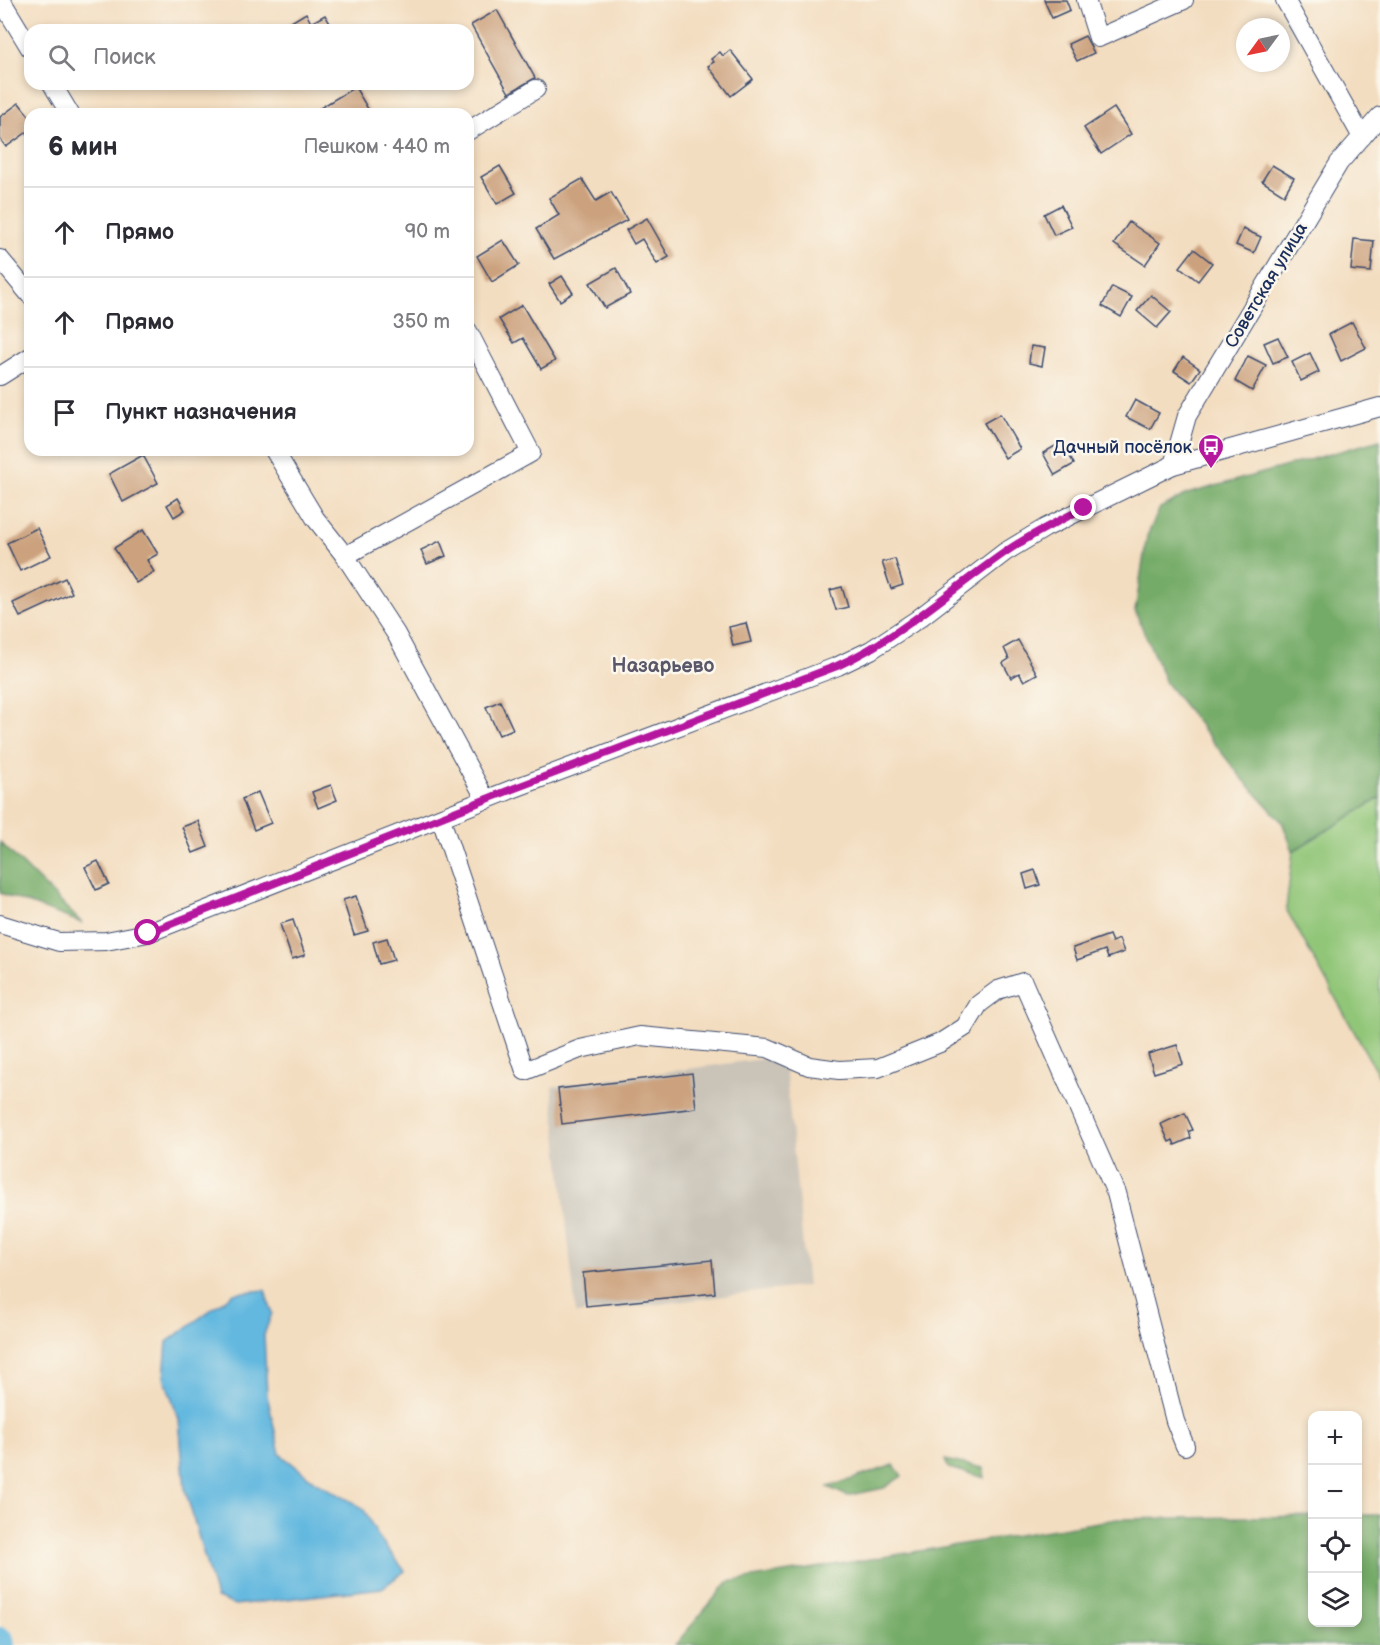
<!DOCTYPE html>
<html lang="ru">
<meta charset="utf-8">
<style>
:root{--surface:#fff;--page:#f2f2f3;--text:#2b2b33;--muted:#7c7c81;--line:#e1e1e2}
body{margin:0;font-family:"Balsamiq Sans",sans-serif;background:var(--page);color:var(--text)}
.controls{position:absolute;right:18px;bottom:18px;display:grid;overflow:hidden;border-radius:12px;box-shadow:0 3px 9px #0003}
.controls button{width:54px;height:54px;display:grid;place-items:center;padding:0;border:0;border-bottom:2px solid var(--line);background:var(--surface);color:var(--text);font:30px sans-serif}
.compass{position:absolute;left:1236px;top:18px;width:54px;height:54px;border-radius:50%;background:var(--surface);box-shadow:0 3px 9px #0003;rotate:237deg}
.stop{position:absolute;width:18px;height:18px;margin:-14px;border:4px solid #b5179e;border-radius:50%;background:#fff}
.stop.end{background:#b5179e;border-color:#fff;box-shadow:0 2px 6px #0008}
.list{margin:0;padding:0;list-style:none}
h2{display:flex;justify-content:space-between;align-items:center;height:78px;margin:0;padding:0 24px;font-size:26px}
h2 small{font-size:20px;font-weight:400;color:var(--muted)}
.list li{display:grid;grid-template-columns:39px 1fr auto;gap:18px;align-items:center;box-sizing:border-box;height:90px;padding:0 24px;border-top:2px solid var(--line)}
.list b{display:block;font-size:22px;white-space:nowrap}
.list em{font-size:20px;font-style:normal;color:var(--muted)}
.icon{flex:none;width:33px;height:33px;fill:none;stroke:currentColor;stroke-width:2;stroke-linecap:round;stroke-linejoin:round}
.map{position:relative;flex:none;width:1380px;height:1645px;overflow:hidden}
.search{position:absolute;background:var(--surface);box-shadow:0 3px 9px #0003;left:24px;top:24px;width:450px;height:66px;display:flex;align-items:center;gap:15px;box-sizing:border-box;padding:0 21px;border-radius:18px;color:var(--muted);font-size:22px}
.panel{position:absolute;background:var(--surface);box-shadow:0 3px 9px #0003;left:24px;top:108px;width:450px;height:348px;border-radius:18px}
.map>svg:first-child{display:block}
.industrial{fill:#c9c3b8}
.green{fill:#91c678;stroke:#567a6b;stroke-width:1.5}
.forest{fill:#74ab68;stroke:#486d63;stroke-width:1.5}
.water{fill:#62b8df;stroke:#3e749e;stroke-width:1.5}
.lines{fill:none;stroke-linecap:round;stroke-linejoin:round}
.river{stroke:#62b8df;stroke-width:28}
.building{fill:#cca27e}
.minor-casing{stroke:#3b496d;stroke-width:20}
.minor{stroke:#fff;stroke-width:18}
.route{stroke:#b5179e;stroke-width:8}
.labels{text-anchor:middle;stroke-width:5;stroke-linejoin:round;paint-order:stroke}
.street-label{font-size:18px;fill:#1b2f5e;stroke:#fbf7ec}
.poi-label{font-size:18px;fill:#1b2f5e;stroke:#fbf7ec;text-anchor:end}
.neighbourhood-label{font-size:20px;font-weight:bold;fill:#595769;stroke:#fbf7ec}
</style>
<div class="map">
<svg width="1380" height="1645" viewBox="0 0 1380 1645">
<rect width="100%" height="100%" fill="#fbf7ec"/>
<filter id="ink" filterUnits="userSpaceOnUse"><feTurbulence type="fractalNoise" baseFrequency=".0167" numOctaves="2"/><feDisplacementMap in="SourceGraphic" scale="12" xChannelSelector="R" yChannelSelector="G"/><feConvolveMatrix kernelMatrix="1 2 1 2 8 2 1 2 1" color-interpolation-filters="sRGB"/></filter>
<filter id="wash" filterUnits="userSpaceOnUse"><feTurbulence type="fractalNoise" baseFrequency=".008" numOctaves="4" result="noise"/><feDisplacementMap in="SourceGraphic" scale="24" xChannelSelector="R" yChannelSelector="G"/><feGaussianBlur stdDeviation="1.35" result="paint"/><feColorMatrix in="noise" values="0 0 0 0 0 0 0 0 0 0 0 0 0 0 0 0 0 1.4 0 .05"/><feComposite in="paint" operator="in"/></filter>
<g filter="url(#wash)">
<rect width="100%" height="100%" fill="#f3ddc0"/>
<path class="industrial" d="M 784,1056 L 807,1286 L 576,1314 L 552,1087 Z"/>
<path class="green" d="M 1380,798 L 1380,1078 L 1286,909 L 1293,851 Z"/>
<g class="forest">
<path d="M 1380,440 L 1380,798 L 1293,851 L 1282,822 L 1241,777 L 1166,683 L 1135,611 L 1147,536 L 1160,508 L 1187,494 Z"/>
<path d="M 0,842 L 82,923 L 0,893 Z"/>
<path d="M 945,1460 L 983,1468 L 985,1478 L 948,1468 Z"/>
<path d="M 894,1465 L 902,1476 L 884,1488 L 847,1496 L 828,1487 Z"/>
<path d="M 1358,1515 L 1380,1515 L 1380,1645 L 675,1645 L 728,1582 L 1117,1519 L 1312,1516 L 1312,1622 L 1358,1622 Z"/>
</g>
<path class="water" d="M 265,1290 L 272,1313 L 264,1335 L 267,1395 L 280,1454 L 316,1482 L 363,1508 L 378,1536 L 405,1571 L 382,1588 L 235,1605 L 216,1598 L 185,1489 L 179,1420 L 164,1377 L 167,1342 L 234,1293 Z"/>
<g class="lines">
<path class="river" d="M 0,1641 L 1,1645"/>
</g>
<g id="blocks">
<g class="building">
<path d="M 1044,0 L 1066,0 L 1070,10 L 1052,18 Z"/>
<path d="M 497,10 L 535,78 L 509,93 L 471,25 Z"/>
<path d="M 306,13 L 311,23 L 325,15 L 334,30 L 278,30 Z"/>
<path d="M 1085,36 L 1094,53 L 1077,61 L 1068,44 Z"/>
<path d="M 730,50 L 753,79 L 731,96 L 708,66 L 714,62 L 711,59 L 720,52 L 723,56 Z"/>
<path d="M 355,87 L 371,114 L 310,114 Z"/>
<path d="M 19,103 L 30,117 L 30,130 L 6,147 L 0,139 L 0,117 Z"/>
<path d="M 1114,108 L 1131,134 L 1101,154 L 1084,128 Z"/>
<path d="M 1272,165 L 1294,178 L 1284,195 L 1262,181 Z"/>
<path d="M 500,166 L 516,193 L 497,204 L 481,177 Z"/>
<path d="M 582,179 L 596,201 L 611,192 L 627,220 L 554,259 L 536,229 L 559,215 L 549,198 Z"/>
<path d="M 1061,205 L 1072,227 L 1054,235 L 1044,214 Z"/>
<path d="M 647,218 L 669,257 L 657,264 L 642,239 L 634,244 L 626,230 Z"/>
<path d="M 1129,222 L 1160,243 L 1145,265 L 1114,244 Z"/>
<path d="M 1243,229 L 1261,237 L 1254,253 L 1236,245 Z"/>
<path d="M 1354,239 L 1374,241 L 1371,272 L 1351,270 Z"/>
<path d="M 503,240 L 519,265 L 492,282 L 477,256 Z"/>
<path d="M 1194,249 L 1212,263 L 1198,281 L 1180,267 Z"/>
<path d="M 616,268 L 630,294 L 605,308 L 590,283 Z"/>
<path d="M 562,276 L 573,293 L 560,301 L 549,284 Z"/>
<path d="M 1112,287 L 1132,297 L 1121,317 L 1102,306 Z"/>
<path d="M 1151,295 L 1171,312 L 1157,328 L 1137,311 Z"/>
<path d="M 522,305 L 555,361 L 541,369 L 523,338 L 514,343 L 499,319 Z"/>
<path d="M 1352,322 L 1366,348 L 1341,361 L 1329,334 Z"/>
<path d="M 1278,337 L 1288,357 L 1273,363 L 1264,343 Z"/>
<path d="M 1031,346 L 1045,348 L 1042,366 L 1029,363 Z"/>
<path d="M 1310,353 L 1319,372 L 1301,381 L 1292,362 Z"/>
<path d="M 1248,356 L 1266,365 L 1252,391 L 1235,381 Z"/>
<path d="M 1183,357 L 1200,369 L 1191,382 L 1174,371 Z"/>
<path d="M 1135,400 L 1159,413 L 1150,429 L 1126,417 Z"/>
<path d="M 1000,414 L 1020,449 L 1005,458 L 984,423 Z"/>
<path d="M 1062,442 L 1074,464 L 1055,475 L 1043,453 Z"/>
<path d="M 143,455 L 158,483 L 123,502 L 109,474 Z"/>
<path d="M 178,498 L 185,510 L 174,517 L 167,505 Z"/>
<path d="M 37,528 L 51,556 L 20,571 L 7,543 Z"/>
<path d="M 143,530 L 158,554 L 147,560 L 154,572 L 136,583 L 114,548 Z"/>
<path d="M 440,541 L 446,556 L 427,564 L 421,550 Z"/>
<path d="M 895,559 L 903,585 L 891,589 L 882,562 Z"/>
<path d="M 65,578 L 72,593 L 20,617 L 13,603 Z"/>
<path d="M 842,587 L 848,607 L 836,610 L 830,590 Z"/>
<path d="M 746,623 L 751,642 L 733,646 L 729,627 Z"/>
<path d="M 1018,640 L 1037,674 L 1024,681 L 1019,673 L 1011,678 L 1003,663 L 1009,659 L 1004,648 Z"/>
<path d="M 500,701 L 513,729 L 499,735 L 486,707 Z"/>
<path d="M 331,785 L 337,800 L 318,808 L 312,792 Z"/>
<path d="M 258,792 L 271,823 L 254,830 L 242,799 Z"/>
<path d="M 198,821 L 208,847 L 193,853 L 182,827 Z"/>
<path d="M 98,861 L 109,884 L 96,890 L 85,867 Z"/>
<path d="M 1035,870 L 1040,885 L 1027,889 L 1023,874 Z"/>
<path d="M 356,896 L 368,931 L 354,935 L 343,900 Z"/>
<path d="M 293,920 L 305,955 L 292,959 L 280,924 Z"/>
<path d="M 1109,935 L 1112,942 L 1119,939 L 1124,952 L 1108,958 L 1105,950 L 1077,960 L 1073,948 Z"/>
<path d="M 387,938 L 394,960 L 379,964 L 373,942 Z"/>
<path d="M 1177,1045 L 1183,1064 L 1154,1073 L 1148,1054 Z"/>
<path d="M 692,1073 L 696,1108 L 562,1124 L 558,1089 Z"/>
<path d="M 1185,1113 L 1193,1130 L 1189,1131 L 1191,1138 L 1175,1145 L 1173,1140 L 1169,1142 L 1161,1124 Z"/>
<path d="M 712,1260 L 715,1293 L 586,1306 L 583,1273 Z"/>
</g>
</g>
</g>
<g filter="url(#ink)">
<use href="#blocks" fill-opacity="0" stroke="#3b496d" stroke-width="1.5"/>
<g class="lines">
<defs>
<g id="minor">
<path d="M 1,0 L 30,48"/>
<path d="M 1086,0 L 1098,38 L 1184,0"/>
<path d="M 1285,0 L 1362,137"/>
<path d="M 52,84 L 70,114"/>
<path d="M 468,131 L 536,89"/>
<path d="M 0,259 L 30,295"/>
<path d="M 0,376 L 30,357"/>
<path d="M 274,450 L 315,518 L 345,556 L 396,634 L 486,800"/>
<path d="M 1173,465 L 1187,416 L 1339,163 L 1380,116"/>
<path d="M 345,556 L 531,453 L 468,331"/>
<path d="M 441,819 L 525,1071 L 580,1049 L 640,1036 L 768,1048 L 809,1066 L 839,1070 L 878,1068 L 940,1043 L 965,1027 L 979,1004 L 998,990 L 1023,982 L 1116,1193 L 1175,1421 L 1185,1446"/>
<path d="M 0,924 L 59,942 L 106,941 L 148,933 L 515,788 L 838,666 L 871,650 L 918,619 L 1005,552 L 1045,528 L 1173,465 L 1380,407"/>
</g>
</defs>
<use href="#minor" class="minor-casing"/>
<use href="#minor" class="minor"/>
</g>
</g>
<g class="lines" filter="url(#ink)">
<path class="route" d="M 148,933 L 515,788 L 837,666 C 900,637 948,592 1004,553 C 1029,535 1057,522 1084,508"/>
</g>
<defs>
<symbol id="bus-pin" viewBox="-11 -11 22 30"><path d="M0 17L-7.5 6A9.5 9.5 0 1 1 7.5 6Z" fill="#b5179e" stroke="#fbf7ec"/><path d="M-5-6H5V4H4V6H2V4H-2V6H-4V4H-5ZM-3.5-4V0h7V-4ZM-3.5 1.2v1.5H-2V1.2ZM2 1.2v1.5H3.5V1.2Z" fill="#fff"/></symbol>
</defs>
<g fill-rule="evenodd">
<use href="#bus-pin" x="1196" y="432" width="30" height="40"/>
</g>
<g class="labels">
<g class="street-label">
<text transform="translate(1266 285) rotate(-59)" y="6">Советская улица</text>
</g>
<g class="poi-label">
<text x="1192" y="453">Дачный посёлок</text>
</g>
<g class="neighbourhood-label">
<text x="663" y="672">Назарьево</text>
</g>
</g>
</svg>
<div class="controls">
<button>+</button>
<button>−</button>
<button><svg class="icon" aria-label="locate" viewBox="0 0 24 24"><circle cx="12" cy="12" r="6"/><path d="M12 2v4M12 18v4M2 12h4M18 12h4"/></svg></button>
<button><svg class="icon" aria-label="layers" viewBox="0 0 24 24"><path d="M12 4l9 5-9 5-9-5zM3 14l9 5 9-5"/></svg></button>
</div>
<svg class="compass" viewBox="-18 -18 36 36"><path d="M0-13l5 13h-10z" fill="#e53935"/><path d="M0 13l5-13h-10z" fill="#7c7c81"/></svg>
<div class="stop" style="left:148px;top:933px"></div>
<div class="stop end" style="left:1084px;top:508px"></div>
<div class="search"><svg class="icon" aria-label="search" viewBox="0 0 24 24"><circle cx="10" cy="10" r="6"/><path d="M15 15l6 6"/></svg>Поиск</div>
<section class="panel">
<h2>6 мин<small>Пешком · 440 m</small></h2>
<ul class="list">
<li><svg class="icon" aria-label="ahead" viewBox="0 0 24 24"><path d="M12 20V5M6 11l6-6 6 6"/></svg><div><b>Прямо</b></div><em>90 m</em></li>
<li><svg class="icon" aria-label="ahead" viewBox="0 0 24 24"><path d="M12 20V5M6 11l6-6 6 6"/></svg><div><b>Прямо</b></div><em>350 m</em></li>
<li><svg class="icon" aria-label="arrive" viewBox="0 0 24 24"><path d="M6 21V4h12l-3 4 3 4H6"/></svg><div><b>Пункт назначения</b></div></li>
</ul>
</section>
</div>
